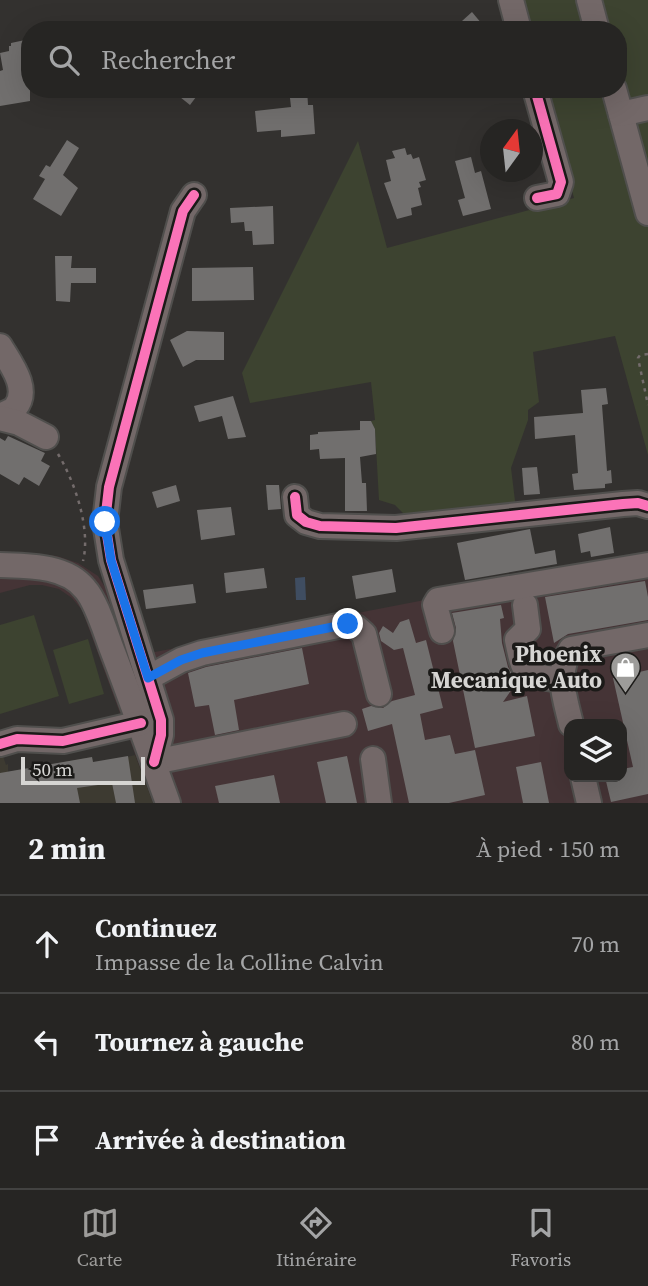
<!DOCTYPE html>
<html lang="fr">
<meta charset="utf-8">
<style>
:root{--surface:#262523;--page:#323130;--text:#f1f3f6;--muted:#a4a5a6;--line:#424241;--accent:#9d9c9a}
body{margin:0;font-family:"Source Serif 4",serif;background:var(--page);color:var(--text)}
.controls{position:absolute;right:21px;bottom:21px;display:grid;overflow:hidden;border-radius:14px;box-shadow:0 7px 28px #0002}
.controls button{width:63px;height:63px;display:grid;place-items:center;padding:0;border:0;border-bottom:2px solid var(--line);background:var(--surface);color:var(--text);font:35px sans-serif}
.compass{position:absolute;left:480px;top:119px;width:63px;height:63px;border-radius:50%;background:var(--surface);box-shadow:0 7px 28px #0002;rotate:15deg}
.scale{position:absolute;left:21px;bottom:18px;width:124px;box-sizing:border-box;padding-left:7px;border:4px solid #d6d5d3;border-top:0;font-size:19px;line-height:24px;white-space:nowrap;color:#d6d5d3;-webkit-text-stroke:5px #1b1a18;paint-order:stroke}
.stop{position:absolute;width:21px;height:21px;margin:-16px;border:5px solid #1a73e8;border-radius:50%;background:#fff}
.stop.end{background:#1a73e8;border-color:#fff;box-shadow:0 2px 7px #0008}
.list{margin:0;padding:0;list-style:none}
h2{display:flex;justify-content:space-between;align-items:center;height:91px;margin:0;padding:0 28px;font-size:30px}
h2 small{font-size:23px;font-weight:400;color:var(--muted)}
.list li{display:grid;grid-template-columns:46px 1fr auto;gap:21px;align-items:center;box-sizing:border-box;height:98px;padding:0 28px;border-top:2px solid var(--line)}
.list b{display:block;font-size:26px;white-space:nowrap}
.list p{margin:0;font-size:23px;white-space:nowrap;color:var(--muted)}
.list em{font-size:23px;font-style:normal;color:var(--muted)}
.icon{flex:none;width:38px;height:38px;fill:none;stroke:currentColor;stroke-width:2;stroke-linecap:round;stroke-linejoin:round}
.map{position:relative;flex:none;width:648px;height:803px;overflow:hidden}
.search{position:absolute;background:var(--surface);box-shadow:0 7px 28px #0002;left:21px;right:21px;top:21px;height:77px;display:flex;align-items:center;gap:18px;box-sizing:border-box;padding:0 24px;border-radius:28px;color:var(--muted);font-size:26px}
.sheet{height:385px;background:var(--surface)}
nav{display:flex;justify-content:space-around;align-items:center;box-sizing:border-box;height:98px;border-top:2px solid var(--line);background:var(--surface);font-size:19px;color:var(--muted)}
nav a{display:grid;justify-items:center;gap:4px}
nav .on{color:var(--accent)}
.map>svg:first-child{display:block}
.commercial{fill:#453436;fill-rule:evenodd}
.built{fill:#3d3a31}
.green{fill:#3d4330}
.water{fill:#3f4d61}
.building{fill:#716f6e}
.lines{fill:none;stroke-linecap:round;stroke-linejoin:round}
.minor-casing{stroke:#504f4d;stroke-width:28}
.path{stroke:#746c6c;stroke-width:2.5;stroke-dasharray:3.5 5;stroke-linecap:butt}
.minor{stroke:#736868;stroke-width:24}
.cycleway-casing{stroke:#1b1a18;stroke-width:15}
.cycleway{stroke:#fb73b8;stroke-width:10}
.route{stroke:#1a73e8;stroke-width:9}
.labels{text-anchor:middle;stroke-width:7;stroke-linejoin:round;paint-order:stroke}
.poi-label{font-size:23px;font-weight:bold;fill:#d6d5d3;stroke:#1b1a18;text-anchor:end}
</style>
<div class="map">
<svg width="648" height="803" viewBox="0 0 648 803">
<rect width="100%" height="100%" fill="#33312f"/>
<path class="commercial" d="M 0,551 L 57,556 L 78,563 L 98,576 L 113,600 L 129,657 L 648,557 L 648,803 L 153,803 L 82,610 L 72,598 L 59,589 L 42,585 L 30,585 L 0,593 ZM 569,724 L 622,724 L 622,777 L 569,777 Z"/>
<path class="built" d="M 2,753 L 6,765 L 8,764 L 8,772 L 92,757 L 94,765 L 135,755 L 153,803 L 0,803 L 0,754 Z"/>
<g class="green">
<path d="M 520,0 L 648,0 L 648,455 L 615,336 L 533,352 L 539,402 L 528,410 L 528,420 L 511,468 L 516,509 L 415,516 L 404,514 L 395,505 L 379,500 L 375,429 L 371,421 L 375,420 L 371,382 L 250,403 L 242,373 L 358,141 L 387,248 L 574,198 L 544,89 L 618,89 L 618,30 L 528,30 Z"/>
<path d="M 34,615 L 59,696 L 0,714 L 0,625 Z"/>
<path d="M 88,639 L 104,694 L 69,704 L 53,650 Z"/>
</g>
<path class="water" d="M 305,577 L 306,600 L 296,600 L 295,578 Z"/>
<g class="building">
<path d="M 472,12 L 487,30 L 452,30 Z"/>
<path d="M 25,40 L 30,41 L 30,101 L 0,106 L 0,71 L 3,70 L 0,53 L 9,51 L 9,46 L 11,46 L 11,43 Z"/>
<path d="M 170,89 L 202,89 L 190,105 Z"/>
<path d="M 289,89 L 307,89 L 308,105 L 313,105 L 315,134 L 281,137 L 281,130 L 257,132 L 255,111 L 291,107 Z"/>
<path d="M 67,140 L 79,148 L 63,175 L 78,188 L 61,216 L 33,199 L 45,179 L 39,176 L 46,165 L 50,167 Z"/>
<path d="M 405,148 L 407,155 L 411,154 L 413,159 L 419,157 L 426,180 L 419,182 L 421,187 L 418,188 L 422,205 L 411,208 L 412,215 L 397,219 L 384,183 L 391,181 L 386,160 L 395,158 L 392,151 Z"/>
<path d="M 471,157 L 475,173 L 481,171 L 491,209 L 463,216 L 458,200 L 465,198 L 455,161 Z"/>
<path d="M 273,206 L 274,244 L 253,245 L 252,231 L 245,231 L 244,222 L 231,223 L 230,208 Z"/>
<path d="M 55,256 L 72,256 L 71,268 L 96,268 L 96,283 L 71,283 L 70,302 L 56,301 Z"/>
<path d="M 253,267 L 254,300 L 192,301 L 192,268 Z"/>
<path d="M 187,331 L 224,332 L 224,360 L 196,360 L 183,367 L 170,340 Z"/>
<path d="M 606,388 L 608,404 L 602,405 L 607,471 L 611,470 L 612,483 L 605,484 L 605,488 L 574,490 L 572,474 L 578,473 L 575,435 L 535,439 L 534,417 L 583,413 L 581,390 Z"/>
<path d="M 233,396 L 246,437 L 228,439 L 222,416 L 199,422 L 194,406 Z"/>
<path d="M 360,421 L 371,421 L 375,429 L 376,454 L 360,457 L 362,483 L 366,483 L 367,511 L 345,511 L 345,458 L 320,459 L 319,449 L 310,450 L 310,435 L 318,434 L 318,432 L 360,430 Z"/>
<path d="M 8,436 L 45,453 L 41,461 L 50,466 L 39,486 L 24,477 L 19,485 L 0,474 L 0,438 L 5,441 Z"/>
<path d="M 537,467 L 540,494 L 524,495 L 522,468 Z"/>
<path d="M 176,485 L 180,501 L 157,508 L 152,492 Z"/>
<path d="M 266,485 L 279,485 L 281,509 L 268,510 Z"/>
<path d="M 231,507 L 235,535 L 201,540 L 197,510 Z"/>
<path d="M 610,527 L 614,553 L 591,557 L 590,551 L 581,553 L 578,534 Z"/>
<path d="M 530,529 L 535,554 L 555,550 L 557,564 L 465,580 L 457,543 Z"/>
<path d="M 264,568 L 267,588 L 226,593 L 224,573 Z"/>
<path d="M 392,569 L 396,592 L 356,599 L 352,576 Z"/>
<path d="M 645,581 L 648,597 L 648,620 L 568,634 L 554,643 L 545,597 Z"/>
<path d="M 193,584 L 196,603 L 146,609 L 143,590 Z"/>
<path d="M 501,605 L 504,618 L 500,619 L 502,643 L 508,667 L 517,682 L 503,702 L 527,696 L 535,736 L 475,748 L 453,641 L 456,628 L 452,613 Z"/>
<path d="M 409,619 L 416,643 L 426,640 L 443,708 L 420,714 L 425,740 L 450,735 L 455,754 L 475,750 L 485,795 L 449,803 L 409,803 L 392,724 L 368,731 L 362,709 L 371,706 L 383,708 L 392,701 L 415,695 L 403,648 L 394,650 L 381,641 L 379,633 L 383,626 L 393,633 L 400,622 Z"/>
<path d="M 302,648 L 309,684 L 234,700 L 239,730 L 215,735 L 209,705 L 195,707 L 188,673 L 206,667 Z"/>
<path d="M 648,670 L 648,794 L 611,802 L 605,777 L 622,777 L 622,769 L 633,767 L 613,678 Z"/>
<path d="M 128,756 L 135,803 L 116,803 L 112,783 L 77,788 L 80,803 L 0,803 L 0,773 L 92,757 L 93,762 Z"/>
<path d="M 347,756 L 357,803 L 326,803 L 317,762 Z"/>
<path d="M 541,762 L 549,803 L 523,803 L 516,767 Z"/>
<path d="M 274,775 L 280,803 L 219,803 L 215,786 Z"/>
</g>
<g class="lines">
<defs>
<g id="minor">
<path d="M 511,0 L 519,30"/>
<path d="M 589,0 L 597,30"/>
<path d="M 535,89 L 561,182 L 557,194 L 537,198"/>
<path d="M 614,89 L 648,213"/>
<path d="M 621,114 L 648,108"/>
<path d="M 194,195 L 183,211 L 109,487 L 105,522 L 111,560 L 161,720 L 161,735 L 154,762 L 344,724"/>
<path d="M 0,346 C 10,363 31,389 15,408 C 12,411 4,414 0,416"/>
<path d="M 0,418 L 19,423 L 46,437"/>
<path d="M 295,497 L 297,515 L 306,522 L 320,526 L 396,528 L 623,504 L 638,503 L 648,506"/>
<path d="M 0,565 C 28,566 66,565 85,589 C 96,601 105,631 111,647 C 131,699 149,751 168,803"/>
<path d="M 525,605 L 528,629 L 517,640 C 525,679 524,674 561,680"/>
<path d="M 442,631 L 435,605 L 438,600 L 648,565"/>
<path d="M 148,678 L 181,660 L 202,653 L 348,624 L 356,627 L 364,634 L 379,694"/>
<path d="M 571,724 C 565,698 555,673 571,649 L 648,635"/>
<path d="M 0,744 L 17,739 L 63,741 L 141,723"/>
<path d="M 373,759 L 379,803"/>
<path d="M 583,777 L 589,803"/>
</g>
</defs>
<use href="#minor" class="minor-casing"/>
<g class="path">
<path d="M 648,354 L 640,355 L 638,358 L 648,405"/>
<path d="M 58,454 C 75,482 91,529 83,561"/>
</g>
<use href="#minor" class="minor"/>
<defs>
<g id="cycleway">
<path d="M 535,89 L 561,182 L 557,194 L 537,198"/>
<path d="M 295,497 L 297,515 L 306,522 L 320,526 L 396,528 L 623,504 L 638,503 L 648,506"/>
<path d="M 0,744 L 17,739 L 63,741 L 141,723"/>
<path d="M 154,762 L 161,735 L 161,720 L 111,560 L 105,522 L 109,487 L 183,211 L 194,195"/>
</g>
</defs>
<use href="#cycleway" class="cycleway-casing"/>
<use href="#cycleway" class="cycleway"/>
</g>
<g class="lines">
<path class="route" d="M 105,522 L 111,560 L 148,678 L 181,660 L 202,653 L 348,624"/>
</g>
<defs>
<symbol id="shop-pin" viewBox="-11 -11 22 30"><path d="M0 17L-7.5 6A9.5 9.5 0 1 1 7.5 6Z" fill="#9d9c9a" stroke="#1b1a18"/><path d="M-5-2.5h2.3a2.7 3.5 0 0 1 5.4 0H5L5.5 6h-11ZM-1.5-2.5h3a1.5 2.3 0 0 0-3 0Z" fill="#fff"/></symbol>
</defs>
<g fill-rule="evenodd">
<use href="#shop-pin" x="608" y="650" width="35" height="47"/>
</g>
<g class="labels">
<g class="poi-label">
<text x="602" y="662">Phoenix<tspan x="602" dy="26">Mecanique Auto</tspan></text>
</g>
</g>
</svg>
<div class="controls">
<button><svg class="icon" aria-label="layers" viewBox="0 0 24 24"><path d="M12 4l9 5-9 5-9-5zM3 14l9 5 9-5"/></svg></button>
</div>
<svg class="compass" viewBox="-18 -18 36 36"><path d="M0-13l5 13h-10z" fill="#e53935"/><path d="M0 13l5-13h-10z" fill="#a4a5a6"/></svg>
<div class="scale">50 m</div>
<div class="stop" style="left:105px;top:522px"></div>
<div class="stop end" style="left:348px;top:624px"></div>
<div class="search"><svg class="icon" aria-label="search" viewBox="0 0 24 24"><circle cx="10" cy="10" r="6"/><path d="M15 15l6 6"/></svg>Rechercher</div>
</div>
<section class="sheet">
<h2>2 min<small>À pied · 150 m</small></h2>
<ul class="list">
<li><svg class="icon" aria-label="ahead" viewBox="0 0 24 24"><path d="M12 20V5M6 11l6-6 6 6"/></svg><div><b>Continuez</b><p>Impasse de la Colline Calvin</p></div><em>70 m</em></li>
<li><svg class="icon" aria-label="left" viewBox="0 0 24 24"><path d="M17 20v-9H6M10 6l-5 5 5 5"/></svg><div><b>Tournez à gauche</b></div><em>80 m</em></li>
<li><svg class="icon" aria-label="arrive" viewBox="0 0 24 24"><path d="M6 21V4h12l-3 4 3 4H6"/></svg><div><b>Arrivée à destination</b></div></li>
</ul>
</section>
<nav>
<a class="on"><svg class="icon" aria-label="map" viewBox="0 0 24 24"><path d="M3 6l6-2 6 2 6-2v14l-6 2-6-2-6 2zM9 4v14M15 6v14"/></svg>Carte</a>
<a><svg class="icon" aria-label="directions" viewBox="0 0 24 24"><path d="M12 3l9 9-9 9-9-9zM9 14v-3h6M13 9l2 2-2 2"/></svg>Itinéraire</a>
<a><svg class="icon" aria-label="saved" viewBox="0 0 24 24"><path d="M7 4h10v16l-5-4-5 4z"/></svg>Favoris</a>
</nav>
